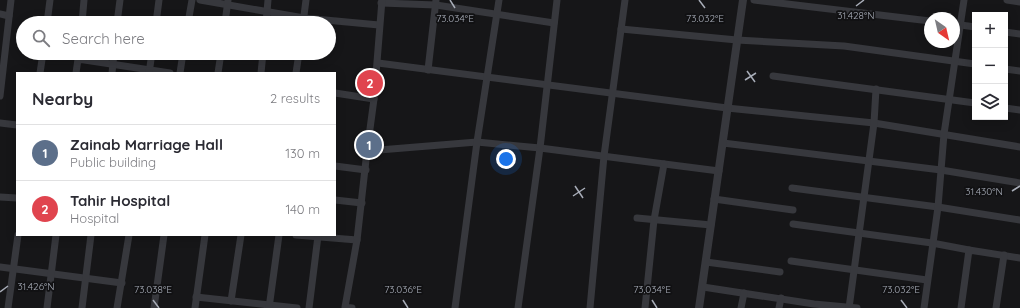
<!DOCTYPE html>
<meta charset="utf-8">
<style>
:root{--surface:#fff;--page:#f7f7f7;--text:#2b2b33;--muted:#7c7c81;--line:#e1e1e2;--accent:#111827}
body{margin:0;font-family:Quicksand,sans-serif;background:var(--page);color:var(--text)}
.controls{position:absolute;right:12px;top:12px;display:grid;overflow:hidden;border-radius:0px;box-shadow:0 2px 10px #0003}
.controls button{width:36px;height:36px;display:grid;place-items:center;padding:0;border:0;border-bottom:1px solid var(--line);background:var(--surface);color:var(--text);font:20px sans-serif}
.compass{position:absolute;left:924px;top:12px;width:36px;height:36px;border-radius:50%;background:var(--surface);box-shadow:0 2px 10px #0003;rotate:146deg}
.you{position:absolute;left:506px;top:159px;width:14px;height:14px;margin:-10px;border:3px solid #fff;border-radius:50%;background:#1a73e8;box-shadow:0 0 0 6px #1a73e833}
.badge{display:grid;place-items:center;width:26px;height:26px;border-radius:50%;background:var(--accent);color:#fff;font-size:13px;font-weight:700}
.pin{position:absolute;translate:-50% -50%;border:2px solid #fff;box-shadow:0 1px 4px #0006}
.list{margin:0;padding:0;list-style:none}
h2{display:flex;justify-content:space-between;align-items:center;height:52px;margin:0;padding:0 16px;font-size:17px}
h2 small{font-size:13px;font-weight:400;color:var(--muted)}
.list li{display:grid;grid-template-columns:26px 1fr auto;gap:12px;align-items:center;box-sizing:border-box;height:56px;padding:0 16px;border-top:1px solid var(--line)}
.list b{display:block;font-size:15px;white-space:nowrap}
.list p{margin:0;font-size:13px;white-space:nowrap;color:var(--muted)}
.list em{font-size:13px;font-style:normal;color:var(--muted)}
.icon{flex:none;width:22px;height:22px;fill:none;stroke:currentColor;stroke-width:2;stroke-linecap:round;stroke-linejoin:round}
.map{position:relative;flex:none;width:1020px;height:308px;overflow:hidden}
.search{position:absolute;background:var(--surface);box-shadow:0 2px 10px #0003;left:16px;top:16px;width:320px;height:44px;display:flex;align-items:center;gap:10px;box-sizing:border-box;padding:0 14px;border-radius:22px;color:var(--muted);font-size:15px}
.panel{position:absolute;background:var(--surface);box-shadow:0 2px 10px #0003;left:16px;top:72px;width:320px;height:164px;border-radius:0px}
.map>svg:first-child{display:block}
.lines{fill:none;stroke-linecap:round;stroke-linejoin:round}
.minor{stroke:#37383d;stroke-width:7}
.tertiary{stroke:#37383d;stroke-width:8}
.ticks{fill:none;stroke:#a8adb8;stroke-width:1.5}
.ticks-label{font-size:10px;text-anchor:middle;fill:#a8adb8;stroke:#111113;stroke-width:3.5;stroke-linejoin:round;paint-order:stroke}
</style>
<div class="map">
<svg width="1020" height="308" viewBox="0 0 1020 308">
<rect width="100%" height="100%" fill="#161618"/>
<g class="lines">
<g class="minor">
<path d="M 200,0 L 304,18 L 379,25"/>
<path d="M 754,0 L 930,21"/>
<path d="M 1007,0 L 1020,2"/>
<path d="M 381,3 L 436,5 L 554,23"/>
<path d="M 0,14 L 9,16"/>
<path d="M 47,23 L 50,0"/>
<path d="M 82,23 L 84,0"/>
<path d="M 117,23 L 120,0"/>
<path d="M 156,23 L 159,0"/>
<path d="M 188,23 L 192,0"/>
<path d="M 225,23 L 228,0"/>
<path d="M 266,23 L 268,0"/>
<path d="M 303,23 L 306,0"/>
<path d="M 954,24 L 975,27"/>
<path d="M 621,29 L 737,40 L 844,46 L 975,64"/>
<path d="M 1005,32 L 1020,34"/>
<path d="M 378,63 L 727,108 L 874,123 L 1020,147"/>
<path d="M 1005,69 L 1020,71"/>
<path d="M 428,70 L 436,0"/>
<path d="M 40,73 L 43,53"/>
<path d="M 76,73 L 78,59 L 170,73"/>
<path d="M 112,73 L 114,53"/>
<path d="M 149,73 L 152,53"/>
<path d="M 180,73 L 183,53"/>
<path d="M 218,73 L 221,53"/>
<path d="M 261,73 L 263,53"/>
<path d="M 296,73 L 299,53"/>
<path d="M 773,76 L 975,103"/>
<path d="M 335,93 L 374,99"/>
<path d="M 0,96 L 11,0"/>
<path d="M 1005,108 L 1020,110"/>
<path d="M 0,123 L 17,125"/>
<path d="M 723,143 L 941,170 L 1020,183"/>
<path d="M 367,151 L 374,99 L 382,0"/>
<path d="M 335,166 L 366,170"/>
<path d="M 792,188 L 938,207 L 1020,220"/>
<path d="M 0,197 L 17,198"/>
<path d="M 714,199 L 793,210"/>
<path d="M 335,200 L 362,203"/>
<path d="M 637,218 L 711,225"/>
<path d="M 793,224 L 932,243 L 969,250"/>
<path d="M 296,235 L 357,240"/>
<path d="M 791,261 L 927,280"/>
<path d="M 706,262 L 780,272"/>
<path d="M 0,267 L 122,283"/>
<path d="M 703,287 L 814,304 L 857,308"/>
<path d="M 196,297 L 297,308"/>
<path d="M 231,301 L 241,235"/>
<path d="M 8,308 L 18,235"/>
<path d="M 47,308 L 56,235"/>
<path d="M 82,308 L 91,235"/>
<path d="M 117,308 L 129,235"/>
<path d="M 154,308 L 164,235"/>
<path d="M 195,308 L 205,235"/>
<path d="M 269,308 L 279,235"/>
<path d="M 309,308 L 318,236"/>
<path d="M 352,308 L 345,307 L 357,240 L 367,151 L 477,142 L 540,148 L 719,171"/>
<path d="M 455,308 L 477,142 L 499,0"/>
<path d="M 518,308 L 540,148 L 557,0"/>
<path d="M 590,308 L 604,156 L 625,0"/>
<path d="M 645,308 L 654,220 L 664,164"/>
<path d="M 741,308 L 744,293"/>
<path d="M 779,308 L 781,298"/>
<path d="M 849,308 L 874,123 L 876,89"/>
<path d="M 924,308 L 938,207 L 944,134 L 964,0"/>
<path d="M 961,308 L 969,250 L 1020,258"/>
<path d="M 996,308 L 1004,255"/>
</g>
<path class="tertiary" d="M 699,308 L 743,0"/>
</g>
<path class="ticks" d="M 450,0 L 455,8M 699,0 L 705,8M 856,6 L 864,0M 747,71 L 755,82M 745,80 L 756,73M 575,186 L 583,198M 1012,191 L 1020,186M 573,196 L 585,188M 0,292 L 8,286M 153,300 L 159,308M 403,300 L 408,308M 652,300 L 657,308M 901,300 L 907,308"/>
<g class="ticks-label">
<text x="856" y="19">31.428°N</text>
<text x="705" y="22">73.032°E</text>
<text x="455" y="22">73.034°E</text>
<text x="984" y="195">31.430°N</text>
<text x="36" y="290">31.426°N</text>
<text x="153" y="293">73.038°E</text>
<text x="403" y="293">73.036°E</text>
<text x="652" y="293">73.034°E</text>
<text x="901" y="293">73.032°E</text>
</g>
</svg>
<div class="controls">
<button>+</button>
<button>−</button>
<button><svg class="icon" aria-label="layers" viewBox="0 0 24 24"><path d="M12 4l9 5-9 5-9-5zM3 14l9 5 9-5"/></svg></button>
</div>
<svg class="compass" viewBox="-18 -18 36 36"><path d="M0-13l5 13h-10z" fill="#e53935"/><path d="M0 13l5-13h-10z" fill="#7c7c81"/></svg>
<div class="you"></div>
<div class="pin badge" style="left:369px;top:145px;background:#5c6f8a">1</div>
<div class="pin badge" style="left:370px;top:83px;background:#e0444e">2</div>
<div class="search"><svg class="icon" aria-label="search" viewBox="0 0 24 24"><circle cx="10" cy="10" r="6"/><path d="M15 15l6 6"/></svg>Search here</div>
<section class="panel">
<h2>Nearby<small>2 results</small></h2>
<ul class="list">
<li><span class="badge" style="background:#5c6f8a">1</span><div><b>Zainab Marriage Hall</b><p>Public building</p></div><em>130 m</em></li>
<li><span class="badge" style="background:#e0444e">2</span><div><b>Tahir Hospital</b><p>Hospital</p></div><em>140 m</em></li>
</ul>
</section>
</div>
